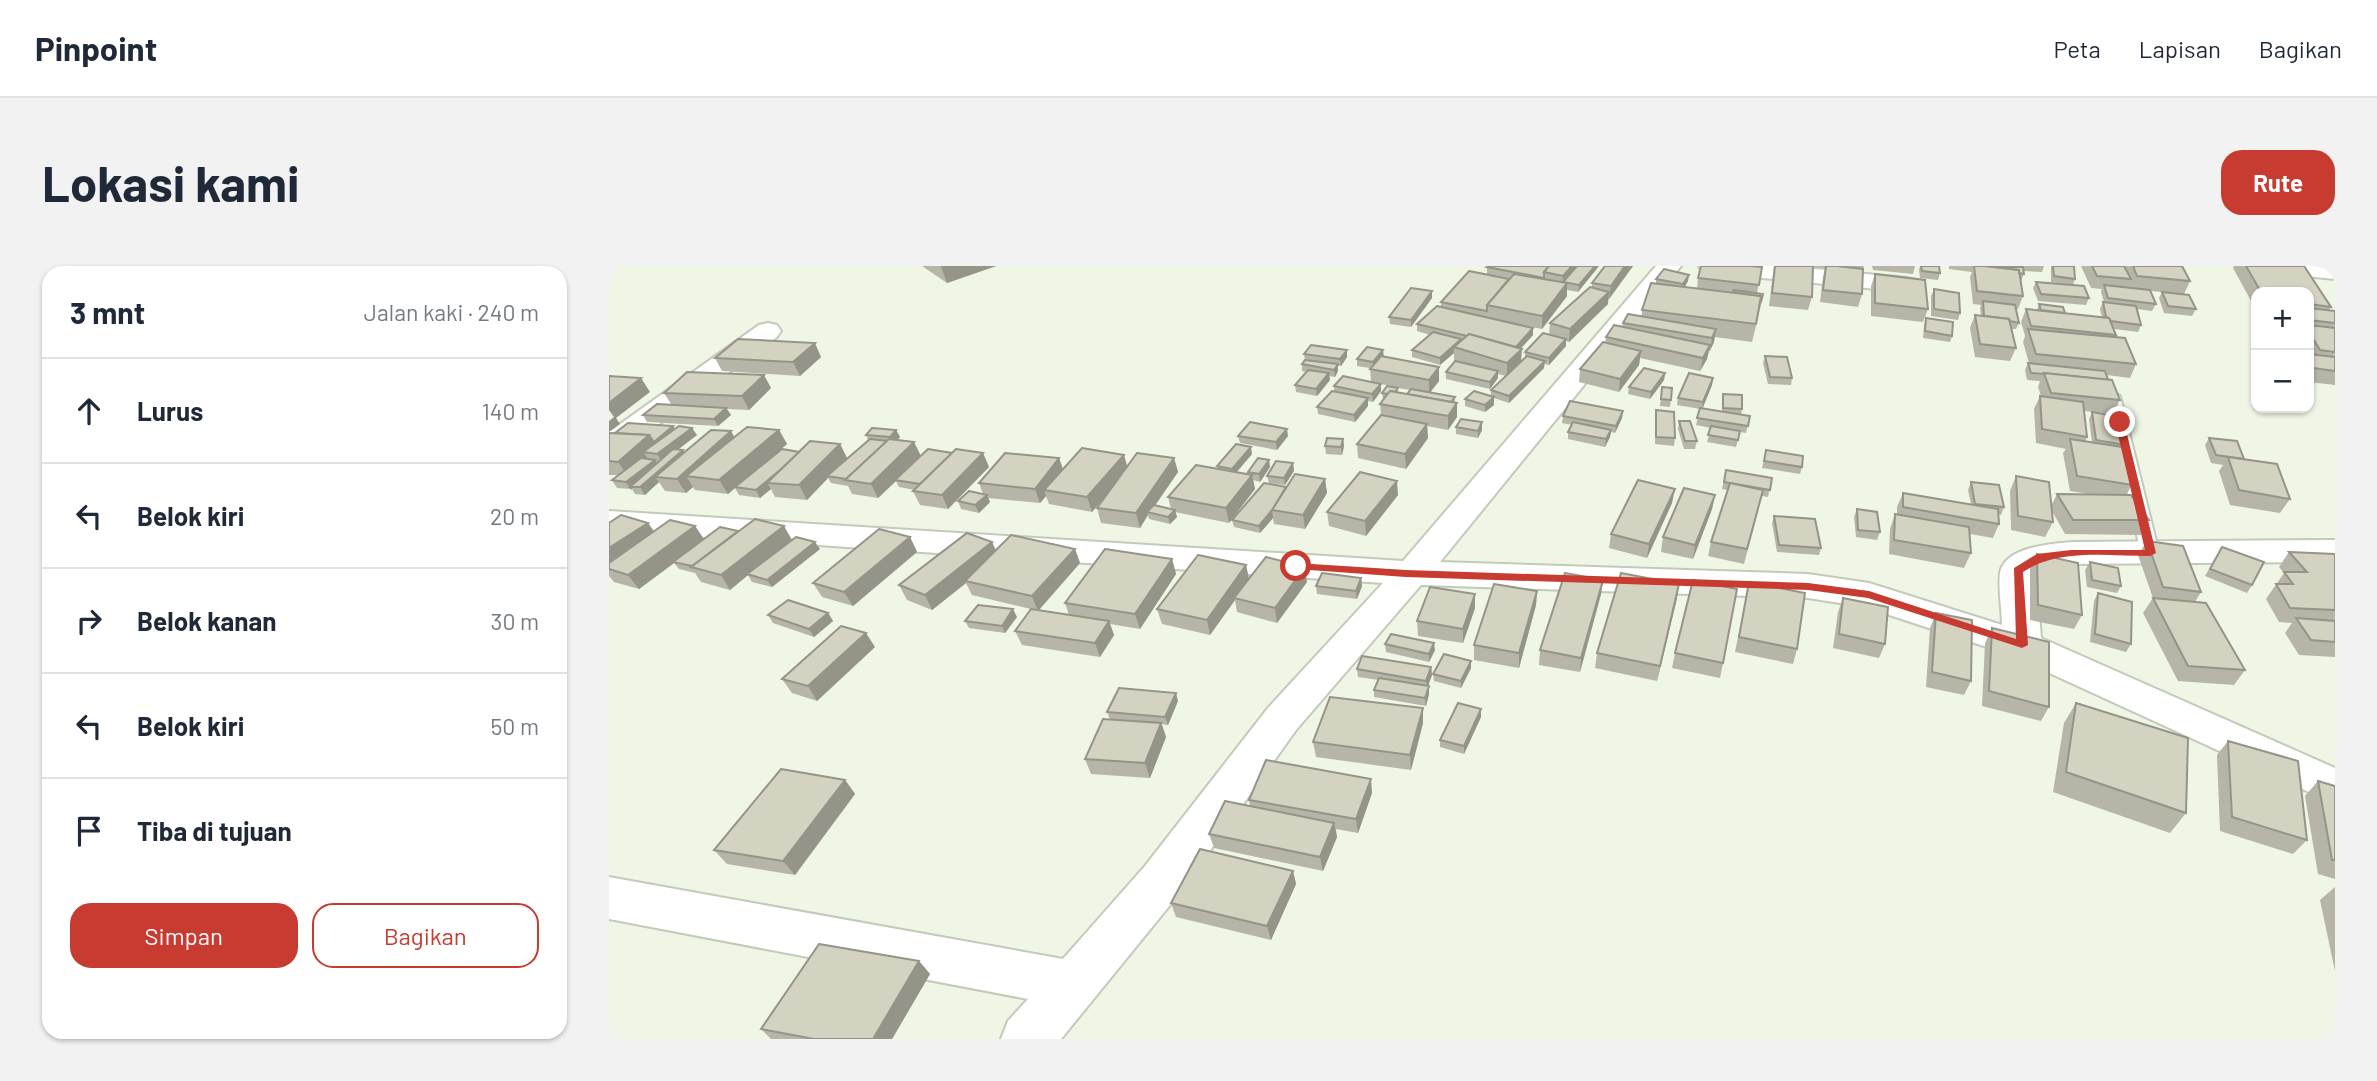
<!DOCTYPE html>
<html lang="id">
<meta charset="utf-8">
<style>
:root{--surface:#fff;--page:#f2f2f3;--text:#1f2937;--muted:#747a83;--line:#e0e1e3;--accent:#c83b30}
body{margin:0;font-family:Barlow,sans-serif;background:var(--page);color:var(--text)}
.controls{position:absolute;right:21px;top:21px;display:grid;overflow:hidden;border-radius:14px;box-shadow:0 2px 5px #0004}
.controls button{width:63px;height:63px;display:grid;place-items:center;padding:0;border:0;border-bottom:2px solid var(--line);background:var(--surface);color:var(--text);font:35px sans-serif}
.stop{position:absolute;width:21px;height:21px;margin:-16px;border:5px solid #c83b30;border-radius:50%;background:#fff}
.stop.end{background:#c83b30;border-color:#fff;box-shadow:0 2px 7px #0008}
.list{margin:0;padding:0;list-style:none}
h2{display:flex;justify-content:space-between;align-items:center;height:91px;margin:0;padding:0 28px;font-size:30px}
h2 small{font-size:23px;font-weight:400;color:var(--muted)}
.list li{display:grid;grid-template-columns:46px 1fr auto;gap:21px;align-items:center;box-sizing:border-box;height:105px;padding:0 28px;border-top:2px solid var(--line)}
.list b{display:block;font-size:26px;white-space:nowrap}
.list em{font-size:23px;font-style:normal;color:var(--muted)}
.actions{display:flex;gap:14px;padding:21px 28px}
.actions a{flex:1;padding:16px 0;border:2px solid var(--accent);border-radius:21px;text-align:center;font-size:24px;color:var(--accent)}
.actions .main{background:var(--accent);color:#fff}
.icon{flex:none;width:38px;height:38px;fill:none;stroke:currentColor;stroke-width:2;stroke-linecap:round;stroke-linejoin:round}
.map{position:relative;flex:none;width:1726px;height:773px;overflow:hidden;border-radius:21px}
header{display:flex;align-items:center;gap:42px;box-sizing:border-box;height:98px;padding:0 35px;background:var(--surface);border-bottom:2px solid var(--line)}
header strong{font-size:33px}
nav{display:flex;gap:38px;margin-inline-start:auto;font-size:24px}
.intro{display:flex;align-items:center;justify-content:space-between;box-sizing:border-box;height:168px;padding:0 42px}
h1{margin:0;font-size:49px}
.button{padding:18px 32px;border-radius:21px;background:var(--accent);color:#fff;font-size:24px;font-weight:700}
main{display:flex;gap:42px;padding:0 42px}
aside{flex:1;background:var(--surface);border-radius:21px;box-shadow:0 2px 5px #0004}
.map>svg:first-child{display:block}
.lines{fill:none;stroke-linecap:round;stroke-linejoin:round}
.service-casing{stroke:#c4caba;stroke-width:4}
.minor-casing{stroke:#c4caba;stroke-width:4}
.secondary-casing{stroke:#c4caba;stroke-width:4}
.service{fill:#fff;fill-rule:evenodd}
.minor{fill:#fff;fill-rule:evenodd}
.secondary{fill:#fff;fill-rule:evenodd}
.wall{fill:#b6b5a7;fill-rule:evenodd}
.shaded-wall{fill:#949488}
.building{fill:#d4d3c2;stroke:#949488;stroke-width:2}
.route{fill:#c83b30}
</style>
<header>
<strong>Pinpoint</strong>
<nav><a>Peta</a><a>Lapisan</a><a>Bagikan</a></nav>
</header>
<div class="intro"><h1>Lokasi kami</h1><a class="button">Rute</a></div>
<main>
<aside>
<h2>3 mnt<small>Jalan kaki · 240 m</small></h2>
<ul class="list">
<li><svg class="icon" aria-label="ahead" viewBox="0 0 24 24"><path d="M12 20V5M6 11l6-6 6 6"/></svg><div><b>Lurus</b></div><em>140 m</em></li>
<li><svg class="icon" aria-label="left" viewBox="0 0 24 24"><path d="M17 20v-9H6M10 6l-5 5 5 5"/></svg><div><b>Belok kiri</b></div><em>20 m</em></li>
<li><svg class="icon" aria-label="right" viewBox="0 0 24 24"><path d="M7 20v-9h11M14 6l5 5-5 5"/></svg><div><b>Belok kanan</b></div><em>30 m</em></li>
<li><svg class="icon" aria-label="left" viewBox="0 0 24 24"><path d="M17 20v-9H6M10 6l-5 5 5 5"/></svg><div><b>Belok kiri</b></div><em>50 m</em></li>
<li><svg class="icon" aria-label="arrive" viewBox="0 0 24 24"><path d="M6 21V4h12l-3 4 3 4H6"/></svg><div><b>Tiba di tujuan</b></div></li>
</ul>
<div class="actions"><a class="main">Simpan</a><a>Bagikan</a></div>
</aside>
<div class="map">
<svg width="1726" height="773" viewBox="0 0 1726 773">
<rect width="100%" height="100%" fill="#f0f6e6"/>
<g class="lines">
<defs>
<path id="service" d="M 1504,126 L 1511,130 L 1550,287 L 1541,293 L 1532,287 L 1497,130 Z"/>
<g id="minor">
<path d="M 1047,0 L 1072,0 L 831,296 L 1199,308 L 1260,317 L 1393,359 C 1393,345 1388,314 1392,303 C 1401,280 1443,278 1463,276 L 1726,274 L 1726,296 L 1463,298 L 1437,301 L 1427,308 L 1432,372 L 1726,502 L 1726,538 L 1399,388 L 1256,341 L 1199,332 L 812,319 L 687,464 L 570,628 L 452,773 L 392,773 L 399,755 L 419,733 L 0,653 L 0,611 L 454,693 L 536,600 L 659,442 L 774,317 L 0,265 L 0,245 L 794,295 Z"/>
<path d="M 1090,0 L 1177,0 L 1298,12 L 1307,14 L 1310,19 L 1307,24 L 1298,26 L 1102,7 L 1093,5 Z"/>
<path d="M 159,57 L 168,59 L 172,65 L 168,71 L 11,187 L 0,189 L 0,166 L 150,59 Z"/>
</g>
<path id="secondary" d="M 1653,0 L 1726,0 L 1726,13 L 1665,7 L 1656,5 Z"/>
</defs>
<use href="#service" class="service-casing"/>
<use href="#minor" class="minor-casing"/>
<use href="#secondary" class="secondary-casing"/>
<use href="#service" class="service"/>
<use href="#minor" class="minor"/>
<use href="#secondary" class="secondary"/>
</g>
<g class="wall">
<path d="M 313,0 L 387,0 L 338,17 Z"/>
<path d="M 880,0 L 990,0 L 969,26 L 958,24 L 958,30 L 933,63 L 897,56 L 924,69 L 911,83 L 912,95 L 916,92 L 916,86 L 940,69 L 941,57 L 983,21 L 983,17 L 996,0 L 1024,0 L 1000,33 L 999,33 L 999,38 L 960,76 L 957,75 L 957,80 L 940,99 L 935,98 L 935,102 L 900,137 L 885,132 L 885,139 L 876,146 L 856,140 L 856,133 L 882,130 L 882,124 L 897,110 L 889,108 L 889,112 L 881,123 L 837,113 L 837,106 L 848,96 L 845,95 L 845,87 L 831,99 L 803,91 L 803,84 L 821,69 L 808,65 L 808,58 L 832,41 L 832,36 L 901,12 L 878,8 L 878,1 Z"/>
<path d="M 1165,0 L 1255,0 L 1253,6 L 1253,28 L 1249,41 L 1211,36 L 1214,11 L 1216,2 L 1204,1 L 1203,31 L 1199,44 L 1160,40 Z"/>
<path d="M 1263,0 L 1306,0 L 1304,8 L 1264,4 Z"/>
<path d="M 1310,0 L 1330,0 L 1331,7 L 1329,14 L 1311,12 L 1310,4 L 1311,0 Z"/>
<path d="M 1340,0 L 1435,0 L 1433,6 L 1415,5 L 1415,8 L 1412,15 L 1414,30 L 1409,43 L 1407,43 L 1410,57 L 1407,63 L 1402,63 L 1407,82 L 1401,95 L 1366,91 L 1361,62 L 1366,49 L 1372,49 L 1371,42 L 1372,39 L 1364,38 L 1361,11 L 1363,6 L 1340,3 Z"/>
<path d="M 1442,0 L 1465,0 L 1466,13 L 1464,19 L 1480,32 L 1477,39 L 1429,35 L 1424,22 L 1427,16 L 1457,18 L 1442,16 Z"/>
<path d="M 1472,0 L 1573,0 L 1581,15 L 1575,28 L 1587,43 L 1583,50 L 1555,47 L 1550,32 L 1553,26 L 1541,25 L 1547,38 L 1543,45 L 1528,43 L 1532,59 L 1529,66 L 1505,63 L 1507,69 L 1506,71 L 1527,98 L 1521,112 L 1498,109 L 1511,134 L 1504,148 L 1475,145 L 1478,171 L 1476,176 L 1483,177 L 1480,153 L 1483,146 L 1516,179 L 1514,183 L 1523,219 L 1517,229 L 1540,254 L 1532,269 L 1456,268 L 1443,245 L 1444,256 L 1436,271 L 1402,264 L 1401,225 L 1407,210 L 1442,240 L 1448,228 L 1487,229 L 1461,225 L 1454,187 L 1457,183 L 1427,177 L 1425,143 L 1431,130 L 1432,130 L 1429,121 L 1431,115 L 1418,114 L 1416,104 L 1419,97 L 1420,97 L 1414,76 L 1416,70 L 1412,56 L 1417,43 L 1428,44 L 1430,38 L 1456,47 L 1493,51 L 1491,43 L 1494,36 L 1495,36 L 1492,26 L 1493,23 L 1482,22 Z"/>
<path d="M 1625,0 L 1695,0 L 1722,41 L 1720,44 L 1726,45 L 1726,119 L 1700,116 L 1700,26 L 1647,26 L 1647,44 L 1624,2 Z"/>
<path d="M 1153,1 L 1148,27 L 1153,35 L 1143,76 L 1106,71 L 1101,85 L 1100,85 L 1098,93 L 1091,105 L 1031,92 L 1030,99 L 1010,126 L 970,116 L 971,103 L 996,77 L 997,71 L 1013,61 L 1014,57 L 1033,50 L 1033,44 L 1047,17 L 1047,13 L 1079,15 L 1076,21 L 1088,22 L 1089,12 Z"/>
<path d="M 1266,8 L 1319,43 L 1314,56 L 1262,50 L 1262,20 Z"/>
<path d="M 1325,23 L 1351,47 L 1349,54 L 1322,50 L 1322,30 Z"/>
<path d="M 823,32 L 802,61 L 781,58 L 780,51 Z"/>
<path d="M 1317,52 L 1343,70 L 1341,76 L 1314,72 L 1315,59 Z"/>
<path d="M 695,88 L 738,91 L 732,100 L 729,100 L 729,105 L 726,111 L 720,110 L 721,114 L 708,130 L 687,126 L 686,119 L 697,106 L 693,105 L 693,98 L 696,95 Z"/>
<path d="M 1156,90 L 1183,112 L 1182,119 L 1159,118 L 1154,97 Z"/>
<path d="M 212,91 L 191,110 L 113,105 L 106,92 Z"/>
<path d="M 775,91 L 830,115 L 821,126 L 846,131 L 846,136 L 848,137 L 848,151 L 839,164 L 818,160 L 819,172 L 797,203 L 749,192 L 748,178 L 772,149 L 771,138 L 774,134 L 773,127 L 786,121 L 772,118 L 772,125 L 764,136 L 759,135 L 759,140 L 746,156 L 709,148 L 708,141 L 725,125 L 725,120 L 762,116 L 761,102 L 748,100 L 748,93 ZM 789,122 L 801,124 L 798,128 L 789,126 Z"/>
<path d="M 1056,107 L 1055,114 L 1041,133 L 1019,128 L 1020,121 Z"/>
<path d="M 1104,112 L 1103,119 L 1093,142 L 1113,146 L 1114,128 L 1133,143 L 1132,149 L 1141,150 L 1137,167 L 1131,166 L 1127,181 L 1098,176 L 1102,162 L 1087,159 L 1091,143 L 1068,139 L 1069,132 Z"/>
<path d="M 1053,121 L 1062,134 L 1061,141 L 1051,140 Z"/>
<path d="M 162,122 L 140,144 L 118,143 L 122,149 L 109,160 L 38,156 L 34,149 L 62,138 L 55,127 Z"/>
<path d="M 1047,144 L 1066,172 L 1065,180 L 1046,178 Z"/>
<path d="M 1014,145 L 1013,152 L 1006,167 L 1002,166 L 1001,171 L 996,181 L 959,173 L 959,166 L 963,159 L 953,157 L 954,150 Z"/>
<path d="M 1070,155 L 1088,175 L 1086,183 L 1075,183 L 1069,163 Z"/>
<path d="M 847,161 L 873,164 L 869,172 L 847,168 Z"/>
<path d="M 66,163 L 88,169 L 69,183 L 75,186 L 126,171 L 170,164 L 178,178 L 157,196 L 190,186 L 231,178 L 238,192 L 259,174 L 257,169 L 287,164 L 291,171 L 288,174 L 305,176 L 311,190 L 343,187 L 374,187 L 380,201 L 339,243 L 311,239 L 304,225 L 306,224 L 290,221 L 287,215 L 269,232 L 243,228 L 239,220 L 222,217 L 219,212 L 198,234 L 166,231 L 162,223 L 151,232 L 130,229 L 126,222 L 119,228 L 86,224 L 84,221 L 77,227 L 56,225 L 50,216 L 36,229 L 26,228 L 23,223 L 8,222 L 3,214 L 10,209 L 0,209 L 0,167 Z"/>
<path d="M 629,170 L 679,170 L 668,184 L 631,177 Z"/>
<path d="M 1600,172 L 1635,193 L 1681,233 L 1671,247 L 1621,239 L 1610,205 L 1614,199 L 1602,197 L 1596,179 Z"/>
<path d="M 734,173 L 735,180 L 733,189 L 717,188 L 716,180 Z"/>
<path d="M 1157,184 L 1193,201 L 1191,208 L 1153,202 Z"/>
<path d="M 643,188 L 628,206 L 639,208 L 639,206 L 661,201 L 651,216 L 644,214 L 646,223 L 620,257 L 566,246 L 568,251 L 561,258 L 540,253 L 539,249 L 531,262 L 492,257 L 488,242 L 504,220 L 483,246 L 440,238 L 437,230 L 431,237 L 379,232 L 381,236 L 370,247 L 352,243 L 349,235 L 374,228 L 370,217 L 450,192 L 454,204 L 518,201 L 565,192 L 569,206 L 546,239 L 562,243 L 559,231 L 608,203 L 608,200 Z"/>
<path d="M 684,197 L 685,205 L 676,219 L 660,217 L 658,210 Z"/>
<path d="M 1117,204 L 1163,212 L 1159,231 L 1153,230 L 1135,298 L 1099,290 L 1102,276 L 1119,224 L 1113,223 Z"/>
<path d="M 716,213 L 718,227 L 696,263 L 665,258 L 664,252 L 651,267 L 625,261 L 623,254 L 677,221 Z"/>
<path d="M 1362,216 L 1395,241 L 1392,249 L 1389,248 L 1390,258 L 1384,272 L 1361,268 L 1362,287 L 1355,302 L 1280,288 L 1281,263 L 1286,248 L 1288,249 L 1288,241 L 1294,227 L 1362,238 L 1359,224 Z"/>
<path d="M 789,229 L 757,270 L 720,260 L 718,246 Z"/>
<path d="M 1106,229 L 1103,243 L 1084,293 L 1052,286 L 1054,271 Z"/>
<path d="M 1063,237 L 1038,292 L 1000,282 L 1002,268 Z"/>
<path d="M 1248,243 L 1271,266 L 1268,274 L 1247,271 L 1245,251 Z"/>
<path d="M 1165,250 L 1212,282 L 1210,289 L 1168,286 L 1163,257 Z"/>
<path d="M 0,257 L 39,257 L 45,266 L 86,260 L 95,273 L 129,265 L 183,274 L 211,283 L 163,321 L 143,316 L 139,309 L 121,324 L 92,316 L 86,307 L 70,303 L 65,297 L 30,323 L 5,316 L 0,310 Z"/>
<path d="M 301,271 L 308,286 L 244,340 L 213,331 L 204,317 Z"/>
<path d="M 1538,275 L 1592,326 L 1586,336 L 1636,404 L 1625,419 L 1569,415 L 1534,347 L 1544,332 L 1529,289 Z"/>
<path d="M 383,276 L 387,284 L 466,283 L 471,297 L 430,344 L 460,349 L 456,337 L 563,293 L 567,308 L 531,363 L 501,358 L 505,369 L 491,391 L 413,379 L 406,365 L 422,343 L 363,329 L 357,317 L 323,344 L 298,334 L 290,319 Z"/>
<path d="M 1613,281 L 1643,319 L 1638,327 L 1596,310 Z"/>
<path d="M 1680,286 L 1726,288 L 1726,391 L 1690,389 L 1676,367 L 1683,357 L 1670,356 L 1657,333 L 1675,307 L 1670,301 Z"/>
<path d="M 1428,288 L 1473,349 L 1465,363 L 1421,354 L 1421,303 Z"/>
<path d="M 1481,296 L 1512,320 L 1508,327 L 1478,321 L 1476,304 Z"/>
<path d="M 637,299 L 640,313 L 698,316 L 668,357 L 628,346 L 626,334 L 601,369 L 553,358 L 548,343 Z"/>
<path d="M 752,312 L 753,320 L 748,333 L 708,328 L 707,320 Z"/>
<path d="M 994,314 L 992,328 L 971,406 L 930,399 L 931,384 Z"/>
<path d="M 1140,316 L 1188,383 L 1184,398 L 1126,386 Z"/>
<path d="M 928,325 L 927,339 L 910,402 L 865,394 L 865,379 Z"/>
<path d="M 1489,327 L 1522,378 L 1517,386 L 1481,376 L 1485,335 Z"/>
<path d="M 1068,332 L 1048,415 L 986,402 L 988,387 Z"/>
<path d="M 1234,332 L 1276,378 L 1270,392 L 1224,382 L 1229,346 Z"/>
<path d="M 866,342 L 854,377 L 809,370 L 808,355 Z"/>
<path d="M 219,347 L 224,355 L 205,371 L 164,357 L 159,349 Z"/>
<path d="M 1327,347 L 1362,415 L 1355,429 L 1317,421 L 1321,362 Z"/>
<path d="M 408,351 L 396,367 L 360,362 L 356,355 Z"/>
<path d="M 1383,362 L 1440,441 L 1432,455 L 1373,440 L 1376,377 Z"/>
<path d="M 776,378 L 826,384 L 820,396 L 777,386 Z"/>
<path d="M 266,381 L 208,435 L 183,427 L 173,413 Z"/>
<path d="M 1066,387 L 1114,397 L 1111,412 L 1063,402 Z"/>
<path d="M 822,401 L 823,409 L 819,420 L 820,420 L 820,428 L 817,440 L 765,431 L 765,424 L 769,414 L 749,411 L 748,403 Z"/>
<path d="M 862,402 L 852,422 L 825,415 L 824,408 Z"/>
<path d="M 569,435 L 559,459 L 553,458 L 557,471 L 541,512 L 482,508 L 476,493 L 501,453 L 498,446 Z"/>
<path d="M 1467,437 L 1577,547 L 1561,567 L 1444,526 L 1455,457 Z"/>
<path d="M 814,442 L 814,457 L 802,504 L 707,491 L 704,476 Z"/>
<path d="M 872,451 L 855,488 L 831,481 L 831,474 Z"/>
<path d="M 1619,475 L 1698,574 L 1684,588 L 1611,565 L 1608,489 Z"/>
<path d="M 236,514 L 246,528 L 186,609 L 118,598 L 105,584 Z"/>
<path d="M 1709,515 L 1726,520 L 1726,613 L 1709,608 L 1696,530 Z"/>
<path d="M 763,527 L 749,567 L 727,563 L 728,571 L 714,605 L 605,582 L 600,568 L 641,540 L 640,534 Z"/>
<path d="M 684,605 L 687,618 L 662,674 L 567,651 L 562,637 Z"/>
<path d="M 1726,621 L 1726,705 L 1711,634 Z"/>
<path d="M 310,695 L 321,708 L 283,773 L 162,773 L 152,763 Z"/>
</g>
<g class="shaded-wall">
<path d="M 332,0 L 387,0 L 338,17 Z"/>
<path d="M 963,0 L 973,0 L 953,23 L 954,10 Z"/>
<path d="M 986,0 L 990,0 L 969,26 L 970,19 Z"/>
<path d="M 1016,0 L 1024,0 L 1000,33 L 1002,20 Z"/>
<path d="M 1080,9 L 1079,15 L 1073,25 L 1074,18 Z"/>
<path d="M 958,17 L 958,30 L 933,63 L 933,50 Z"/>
<path d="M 823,25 L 823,32 L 802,61 L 802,54 Z"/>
<path d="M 1000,26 L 999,38 L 960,76 L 961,63 Z"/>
<path d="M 924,62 L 924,69 L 906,89 L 906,82 Z"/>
<path d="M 1107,63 L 1105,76 L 1101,85 L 1103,72 Z"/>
<path d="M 852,73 L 852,80 L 845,81 L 845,87 L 831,99 L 831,92 Z"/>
<path d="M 957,73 L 957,80 L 940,99 L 940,92 Z"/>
<path d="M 206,77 L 212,91 L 191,110 L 184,96 Z"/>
<path d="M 1101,79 L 1098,93 L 1091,105 L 1094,92 Z"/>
<path d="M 913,83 L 912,96 L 898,110 L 898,97 Z"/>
<path d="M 738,84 L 738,91 L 732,100 L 731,93 Z"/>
<path d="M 774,84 L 775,91 L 765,103 L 764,96 Z"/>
<path d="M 1032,85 L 1030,99 L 1010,126 L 1011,113 Z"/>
<path d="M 936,95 L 935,102 L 900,137 L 900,130 Z"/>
<path d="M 729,98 L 729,105 L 726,111 L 725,104 Z"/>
<path d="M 830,101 L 830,115 L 820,128 L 820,114 Z"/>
<path d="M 889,105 L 889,112 L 881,123 L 881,116 Z"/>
<path d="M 720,107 L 721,114 L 708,130 L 707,123 Z"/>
<path d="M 1056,107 L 1055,114 L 1041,133 L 1042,126 Z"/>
<path d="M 155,109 L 162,122 L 140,144 L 133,130 Z"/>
<path d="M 32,112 L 41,126 L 7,152 L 11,158 L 0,166 L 0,155 L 5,151 L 0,144 L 0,137 Z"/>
<path d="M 1104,112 L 1103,119 L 1093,144 L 1094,136 Z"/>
<path d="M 772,118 L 772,125 L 764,136 L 763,128 Z"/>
<path d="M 885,131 L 885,139 L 876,146 L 876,139 Z"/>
<path d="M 759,132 L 759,140 L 746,156 L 745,149 Z"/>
<path d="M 848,137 L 848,151 L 839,164 L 839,150 Z"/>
<path d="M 117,142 L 122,149 L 109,160 L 105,153 Z"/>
<path d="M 1014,145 L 1013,152 L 1006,167 L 1007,160 Z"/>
<path d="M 873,156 L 873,164 L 869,172 L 869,165 Z"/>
<path d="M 818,158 L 819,172 L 797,203 L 796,188 Z"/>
<path d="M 64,160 L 69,167 L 34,186 L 39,193 L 19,210 L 9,196 L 40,169 Z"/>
<path d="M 83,162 L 88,169 L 53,196 L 48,188 Z"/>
<path d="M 678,163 L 679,170 L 668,184 L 667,176 Z"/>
<path d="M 170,164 L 178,178 L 119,228 L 110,214 Z"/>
<path d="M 287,164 L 291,171 L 285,178 L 281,171 Z"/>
<path d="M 1002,164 L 1001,171 L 996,181 L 997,173 Z"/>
<path d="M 122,165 L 130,179 L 77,210 L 84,221 L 77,227 L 68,213 Z"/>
<path d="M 734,173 L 735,180 L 733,189 L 732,181 Z"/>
<path d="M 305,176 L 312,190 L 286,214 L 287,215 L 269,232 L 262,218 Z"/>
<path d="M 231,178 L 238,192 L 218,210 L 219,212 L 198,234 L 190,219 Z"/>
<path d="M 642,181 L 643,188 L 624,210 L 623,203 Z"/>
<path d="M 74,184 L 79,191 L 46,211 L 50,216 L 36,229 L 31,221 Z"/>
<path d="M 193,186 L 158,217 L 162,223 L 151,232 L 147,224 Z"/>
<path d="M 374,187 L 380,201 L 339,243 L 333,229 Z"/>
<path d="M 515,189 L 519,203 L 483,246 L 478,231 Z"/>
<path d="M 450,192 L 455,206 L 435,224 L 437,230 L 431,237 L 426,223 Z"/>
<path d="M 565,192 L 569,206 L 541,247 L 538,246 L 539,249 L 531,262 L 527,247 Z"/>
<path d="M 46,194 L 51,201 L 21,221 L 23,223 L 22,224 L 17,216 Z"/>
<path d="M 660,194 L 661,201 L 651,216 L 650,208 Z"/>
<path d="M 684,197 L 685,205 L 676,219 L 675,212 Z"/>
<path d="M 643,209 L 646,223 L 620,257 L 617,242 Z"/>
<path d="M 716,213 L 718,227 L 696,263 L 694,249 Z"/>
<path d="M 788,215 L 789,229 L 757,270 L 756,255 Z"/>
<path d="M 1066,223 L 1063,237 L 1038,292 L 1040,278 Z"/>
<path d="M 378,229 L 381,236 L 370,247 L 366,239 Z"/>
<path d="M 1106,229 L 1103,243 L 1084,293 L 1086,279 Z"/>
<path d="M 566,244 L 568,251 L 561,258 L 559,251 Z"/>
<path d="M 663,244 L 664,252 L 651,267 L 650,260 Z"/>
<path d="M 39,257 L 49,271 L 0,303 L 0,282 Z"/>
<path d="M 86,260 L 96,275 L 64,296 L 65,297 L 30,323 L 19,309 Z"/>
<path d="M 175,260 L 183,274 L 138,308 L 139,309 L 121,324 L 112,309 Z"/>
<path d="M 301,271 L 308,286 L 244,340 L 235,326 Z"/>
<path d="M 206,276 L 211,283 L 163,321 L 158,314 Z"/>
<path d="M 383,276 L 389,291 L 356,315 L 357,317 L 323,344 L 316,329 Z"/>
<path d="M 466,283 L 471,297 L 429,345 L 423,330 Z"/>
<path d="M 563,293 L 567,308 L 531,363 L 526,348 Z"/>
<path d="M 637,299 L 640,313 L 625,332 L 626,334 L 601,369 L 598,354 Z"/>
<path d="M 696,301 L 698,316 L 668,357 L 666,342 Z"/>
<path d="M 752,312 L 753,320 L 748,333 L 747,325 Z"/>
<path d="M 994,314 L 992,328 L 971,406 L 972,392 Z"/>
<path d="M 1070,318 L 1068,332 L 1048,415 L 1051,400 Z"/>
<path d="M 928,325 L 927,339 L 910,402 L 910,387 Z"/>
<path d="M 866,328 L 866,342 L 854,377 L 854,363 Z"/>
<path d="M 404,343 L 408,351 L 396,367 L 393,360 Z"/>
<path d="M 219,347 L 224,355 L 205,371 L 200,363 Z"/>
<path d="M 500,355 L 505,369 L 491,391 L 486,377 Z"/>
<path d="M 257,367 L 266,381 L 208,435 L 199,420 Z"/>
<path d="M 825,377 L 826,384 L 820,396 L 820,388 Z"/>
<path d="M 862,395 L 862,402 L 852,422 L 852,415 Z"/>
<path d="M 822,401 L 823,409 L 818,423 L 817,415 Z"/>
<path d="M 820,420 L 820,428 L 817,440 L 816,432 Z"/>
<path d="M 567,427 L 569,435 L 559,459 L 556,451 Z"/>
<path d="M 814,442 L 814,457 L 802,504 L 801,489 Z"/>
<path d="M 872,443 L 872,451 L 855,488 L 855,480 Z"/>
<path d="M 552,457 L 557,471 L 541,512 L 536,497 Z"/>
<path d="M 762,513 L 763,527 L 749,567 L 747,553 Z"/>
<path d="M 236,514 L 246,528 L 186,609 L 174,595 Z"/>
<path d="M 725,557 L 728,571 L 714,605 L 711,591 Z"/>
<path d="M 684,605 L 687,618 L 662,674 L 658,660 Z"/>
<path d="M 310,695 L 321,708 L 283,773 L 264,773 Z"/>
</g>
<g class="building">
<path d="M 880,0 L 940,0 L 935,6 L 935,12 L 878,1 Z"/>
<path d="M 940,0 L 963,0 L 954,10 L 935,6 Z"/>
<path d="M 968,0 L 986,0 L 970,19 L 954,16 Z"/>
<path d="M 996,0 L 1016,0 L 1002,20 L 983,17 Z"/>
<path d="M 1092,0 L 1141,0 L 1153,1 L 1150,19 L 1089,12 Z"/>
<path d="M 1166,0 L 1204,0 L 1203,31 L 1163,27 Z"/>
<path d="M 1217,0 L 1228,0 L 1254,3 L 1253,28 L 1214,24 Z"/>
<path d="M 1312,0 L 1330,0 L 1331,7 L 1313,5 Z"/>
<path d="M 1365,0 L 1375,0 L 1410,4 L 1414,30 L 1368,25 Z"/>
<path d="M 1380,0 L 1414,1 L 1415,8 L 1410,7 L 1410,4 Z"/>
<path d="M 1444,0 L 1465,0 L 1466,13 L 1445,10 Z"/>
<path d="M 1483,0 L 1515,0 L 1522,13 L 1488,10 Z"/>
<path d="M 1524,0 L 1573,0 L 1581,15 L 1528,10 Z"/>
<path d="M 1637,0 L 1695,0 L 1722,41 L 1700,38 L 1700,26 L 1652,26 Z"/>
<path d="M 1055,3 L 1080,9 L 1074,18 L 1047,13 Z"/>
<path d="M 860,5 L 900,13 L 878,39 L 878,45 L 832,36 Z"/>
<path d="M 905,8 L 958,17 L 933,50 L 878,39 Z"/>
<path d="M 1266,8 L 1316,14 L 1319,43 L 1266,37 Z"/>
<path d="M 1427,16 L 1475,20 L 1480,32 L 1432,28 Z"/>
<path d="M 1042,17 L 1152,30 L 1147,58 L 1033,44 Z"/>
<path d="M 1495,19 L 1541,24 L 1547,38 L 1499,32 Z"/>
<path d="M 981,21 L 1000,26 L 961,63 L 941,57 Z"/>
<path d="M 802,22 L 823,25 L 802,54 L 780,51 Z"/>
<path d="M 1325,23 L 1350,27 L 1351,47 L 1325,43 Z"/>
<path d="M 1125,24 L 1154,28 L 1152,36 L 1152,30 L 1124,26 Z"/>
<path d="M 1553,26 L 1580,29 L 1587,43 L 1559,40 Z"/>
<path d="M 1374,35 L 1406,39 L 1410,57 L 1401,55 L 1400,53 L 1375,50 Z"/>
<path d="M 1494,36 L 1527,40 L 1532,59 L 1502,55 L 1500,52 L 1497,51 Z"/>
<path d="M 1430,38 L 1454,41 L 1456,47 L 1432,44 Z"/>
<path d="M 828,40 L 924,62 L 907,81 L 860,68 L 858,70 L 808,58 Z"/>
<path d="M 1700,42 L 1726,45 L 1726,57 L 1700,54 Z"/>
<path d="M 1417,43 L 1500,52 L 1507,69 L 1422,60 Z"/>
<path d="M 1019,48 L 1107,63 L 1103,72 L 1014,57 Z"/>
<path d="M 1366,49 L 1400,53 L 1407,82 L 1371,78 Z"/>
<path d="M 1317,52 L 1344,56 L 1343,70 L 1316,65 Z"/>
<path d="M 1005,59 L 1101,79 L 1094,92 L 997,71 Z"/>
<path d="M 1700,59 L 1726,62 L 1726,86 L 1711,84 L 1700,66 Z"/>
<path d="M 1419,63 L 1516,72 L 1527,98 L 1427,88 Z"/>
<path d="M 824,66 L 852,73 L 831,92 L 803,84 Z"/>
<path d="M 934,67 L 957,73 L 940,92 L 916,86 Z"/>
<path d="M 860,68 L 913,83 L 898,97 L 845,81 Z"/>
<path d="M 129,73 L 206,77 L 184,96 L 106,92 Z"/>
<path d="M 994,76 L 1032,85 L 1011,113 L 971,103 Z"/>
<path d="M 702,79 L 738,84 L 731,93 L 695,88 Z"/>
<path d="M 758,81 L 774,84 L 764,96 L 748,93 Z"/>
<path d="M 1700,88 L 1726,91 L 1726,105 L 1704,102 L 1700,95 Z"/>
<path d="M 772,90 L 830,101 L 820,114 L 761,103 Z"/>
<path d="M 918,90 L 936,95 L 900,130 L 882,124 Z"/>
<path d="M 1156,90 L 1178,91 L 1183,112 L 1161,111 Z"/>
<path d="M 696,94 L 729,98 L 725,104 L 693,98 Z"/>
<path d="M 846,95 L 889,105 L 881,116 L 837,106 Z"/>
<path d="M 1419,97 L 1496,105 L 1499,114 L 1435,107 L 1435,108 L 1422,107 Z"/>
<path d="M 1035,102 L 1056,107 L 1042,126 L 1020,121 Z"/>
<path d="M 699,104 L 720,107 L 707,123 L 686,119 Z"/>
<path d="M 78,106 L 155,109 L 133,130 L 55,127 Z"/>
<path d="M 1080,107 L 1104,112 L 1094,136 L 1069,132 Z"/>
<path d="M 1435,107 L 1503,114 L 1511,134 L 1442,127 Z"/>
<path d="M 0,110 L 32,112 L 0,137 Z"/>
<path d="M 734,110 L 772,118 L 763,128 L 725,120 Z"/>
<path d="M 778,120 L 789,122 L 786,126 L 781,125 L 779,128 L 773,127 Z"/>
<path d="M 1053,121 L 1063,122 L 1062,134 L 1052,133 Z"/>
<path d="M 802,123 L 846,131 L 842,136 L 798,128 Z"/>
<path d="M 723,125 L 759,132 L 745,149 L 708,141 Z"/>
<path d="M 781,125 L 848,137 L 839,150 L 771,138 Z"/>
<path d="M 865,125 L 885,131 L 876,139 L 856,133 Z"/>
<path d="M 1114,128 L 1133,129 L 1133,143 L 1114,142 Z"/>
<path d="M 1431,130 L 1474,136 L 1478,171 L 1433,163 Z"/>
<path d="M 961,135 L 1014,145 L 1007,160 L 954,150 Z"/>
<path d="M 48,138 L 117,142 L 105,153 L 34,149 Z"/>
<path d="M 1091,142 L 1141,150 L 1139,160 L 1088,152 Z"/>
<path d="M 1047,144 L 1065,146 L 1066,172 L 1047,171 Z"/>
<path d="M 1483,146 L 1511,151 L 1516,179 L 1487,174 Z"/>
<path d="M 772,149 L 818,158 L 796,188 L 748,178 Z"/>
<path d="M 852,153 L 873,156 L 869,165 L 847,161 Z"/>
<path d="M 1070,155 L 1081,155 L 1088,175 L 1076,175 Z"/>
<path d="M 641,156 L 678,163 L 667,176 L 629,170 Z"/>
<path d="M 964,156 L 1002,164 L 997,173 L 959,166 Z"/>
<path d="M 19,157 L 64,160 L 45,176 L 40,169 L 6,167 Z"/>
<path d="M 70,160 L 83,162 L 48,188 L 34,186 Z"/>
<path d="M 1102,160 L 1131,165 L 1129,174 L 1099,169 Z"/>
<path d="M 138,161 L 170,164 L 110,214 L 77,210 Z"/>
<path d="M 263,162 L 287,164 L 281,171 L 257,169 Z"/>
<path d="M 102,164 L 122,165 L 68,213 L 46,211 Z"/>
<path d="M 0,167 L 40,169 L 9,196 L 0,195 Z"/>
<path d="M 718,172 L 734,173 L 732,181 L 716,180 Z"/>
<path d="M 1600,172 L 1628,175 L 1635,193 L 1607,189 Z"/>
<path d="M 261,173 L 278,175 L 237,213 L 218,210 Z"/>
<path d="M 280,173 L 305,176 L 262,218 L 236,214 Z"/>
<path d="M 1461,173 L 1513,181 L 1523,219 L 1468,210 Z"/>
<path d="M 201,175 L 231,178 L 190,219 L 158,217 Z"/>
<path d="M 627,178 L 642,181 L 623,203 L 608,200 Z"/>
<path d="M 473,182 L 515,189 L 478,231 L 435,224 Z"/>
<path d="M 64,183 L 74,184 L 31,221 L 21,221 Z"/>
<path d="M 173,183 L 190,186 L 171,204 L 147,224 L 126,221 Z"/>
<path d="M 319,183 L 343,187 L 311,218 L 286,214 Z"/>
<path d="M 347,183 L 374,187 L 333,229 L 304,225 Z"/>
<path d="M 1157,184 L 1194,190 L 1193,201 L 1155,195 Z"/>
<path d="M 396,187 L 450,192 L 426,223 L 370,217 Z"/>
<path d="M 528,187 L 565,192 L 527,247 L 488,242 Z"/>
<path d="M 1619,191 L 1668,198 L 1681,233 L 1630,224 Z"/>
<path d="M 32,192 L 46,194 L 17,216 L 3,214 Z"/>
<path d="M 649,192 L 660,194 L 650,208 L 639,206 Z"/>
<path d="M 667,195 L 684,197 L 675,212 L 658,210 Z"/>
<path d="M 587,199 L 643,209 L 617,242 L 559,231 Z"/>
<path d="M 1117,204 L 1163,212 L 1161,224 L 1115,216 Z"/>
<path d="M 751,206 L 788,215 L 756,255 L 718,246 Z"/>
<path d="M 686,208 L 716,213 L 694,249 L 663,244 Z"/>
<path d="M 1407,210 L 1440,216 L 1444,256 L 1409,250 Z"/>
<path d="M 1029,214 L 1066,223 L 1040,278 L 1002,268 Z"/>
<path d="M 1362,216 L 1390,219 L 1395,241 L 1366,238 Z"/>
<path d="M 655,217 L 677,221 L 663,244 L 650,260 L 623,254 Z"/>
<path d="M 1121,217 L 1154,224 L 1138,283 L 1102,276 Z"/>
<path d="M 1075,222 L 1106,229 L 1086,279 L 1054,271 Z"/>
<path d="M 360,225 L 378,229 L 366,239 L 349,235 Z"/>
<path d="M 1294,227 L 1389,243 L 1390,258 L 1294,241 Z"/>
<path d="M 1448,228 L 1522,229 L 1540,254 L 1464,254 Z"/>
<path d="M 545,239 L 566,244 L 559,251 L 538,246 Z"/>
<path d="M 1248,243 L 1268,246 L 1271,266 L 1249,264 Z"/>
<path d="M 1286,248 L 1360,261 L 1362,287 L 1285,274 Z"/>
<path d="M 12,249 L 39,257 L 0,282 L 0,257 Z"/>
<path d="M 1165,250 L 1206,253 L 1212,282 L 1170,279 Z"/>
<path d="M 146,253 L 175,260 L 112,309 L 82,301 Z"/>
<path d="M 61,254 L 86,260 L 19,309 L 0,303 L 0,297 Z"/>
<path d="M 111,261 L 129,265 L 83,300 L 64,296 Z"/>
<path d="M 270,263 L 301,271 L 235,326 L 204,317 Z"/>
<path d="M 358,267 L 383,276 L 316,329 L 290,319 Z"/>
<path d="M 402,269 L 466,283 L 423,330 L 356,315 Z"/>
<path d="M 187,271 L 206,276 L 158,314 L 138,308 Z"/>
<path d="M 1538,275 L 1574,280 L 1592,326 L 1554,321 Z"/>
<path d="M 1613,281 L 1655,296 L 1643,319 L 1601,303 Z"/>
<path d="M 496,283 L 563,293 L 526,348 L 456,337 Z"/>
<path d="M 1680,286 L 1726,288 L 1726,344 L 1681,342 L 1667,318 L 1684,318 L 1675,306 L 1698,306 Z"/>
<path d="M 1428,288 L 1469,297 L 1473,349 L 1429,339 Z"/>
<path d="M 589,289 L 637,299 L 598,354 L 548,343 Z"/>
<path d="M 657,291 L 696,301 L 666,342 L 625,332 Z"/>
<path d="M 1481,296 L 1509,302 L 1512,320 L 1483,314 Z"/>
<path d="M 713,307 L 752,312 L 747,325 L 707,320 Z"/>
<path d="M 956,307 L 994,314 L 972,392 L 931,384 Z"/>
<path d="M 1012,307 L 1070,318 L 1051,400 L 988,387 Z"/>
<path d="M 1084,314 L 1128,323 L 1114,397 L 1066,387 Z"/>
<path d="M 1140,316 L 1196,327 L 1188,383 L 1130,371 Z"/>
<path d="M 885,318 L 928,325 L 910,387 L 865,379 Z"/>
<path d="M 821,321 L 866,328 L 854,363 L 808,355 Z"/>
<path d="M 1489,327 L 1523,336 L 1522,378 L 1486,368 Z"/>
<path d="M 1234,332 L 1279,341 L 1276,378 L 1230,368 Z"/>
<path d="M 1544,332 L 1597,337 L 1636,404 L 1579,400 Z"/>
<path d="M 179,334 L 219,347 L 200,363 L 159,349 Z"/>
<path d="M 369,339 L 404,343 L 393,360 L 356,355 Z"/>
<path d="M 422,343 L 500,355 L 486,377 L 406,365 Z"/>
<path d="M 1327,347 L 1363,354 L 1362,415 L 1323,406 Z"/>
<path d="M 1687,352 L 1726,355 L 1726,376 L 1702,374 Z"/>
<path d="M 232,360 L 257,367 L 199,420 L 173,413 Z"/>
<path d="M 1383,362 L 1440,376 L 1440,441 L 1380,425 Z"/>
<path d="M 782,368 L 825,377 L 820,388 L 776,378 Z"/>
<path d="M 835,388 L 862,395 L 852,415 L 824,408 Z"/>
<path d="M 753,390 L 822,401 L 817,415 L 748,403 Z"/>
<path d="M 770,412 L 820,420 L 816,432 L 765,424 Z"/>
<path d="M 510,422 L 567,427 L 556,451 L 498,446 Z"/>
<path d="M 721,431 L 814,442 L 801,489 L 704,476 Z"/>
<path d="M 849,437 L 872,443 L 855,480 L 831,474 Z"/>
<path d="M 1467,437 L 1579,472 L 1577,547 L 1457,506 Z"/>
<path d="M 494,453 L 552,457 L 536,497 L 476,493 Z"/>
<path d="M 1619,475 L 1689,495 L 1698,574 L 1623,551 Z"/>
<path d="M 657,494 L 762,513 L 747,553 L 640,534 Z"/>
<path d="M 172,503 L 236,514 L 174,595 L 105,584 Z"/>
<path d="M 1709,515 L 1726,520 L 1726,594 L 1723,594 Z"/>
<path d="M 616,535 L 725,557 L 711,591 L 600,568 Z"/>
<path d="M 591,583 L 684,605 L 658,660 L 562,637 Z"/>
<path d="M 210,678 L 310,695 L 264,773 L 205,773 L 152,763 Z"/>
</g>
<path class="route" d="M 1511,153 L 1515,156 L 1547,287 L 1541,290 C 1500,290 1449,282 1414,306 L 1419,379 L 1413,382 L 1259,332 L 1199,324 L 797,311 L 687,303 L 682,300 L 687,297 L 797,304 L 1199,317 L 1260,325 L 1407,373 L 1405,302 L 1428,288 L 1462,284 L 1536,284 L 1506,156 Z"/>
</svg>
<div class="controls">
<button>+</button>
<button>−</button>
</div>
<div class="stop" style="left:687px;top:300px"></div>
<div class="stop end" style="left:1511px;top:156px"></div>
</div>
</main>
